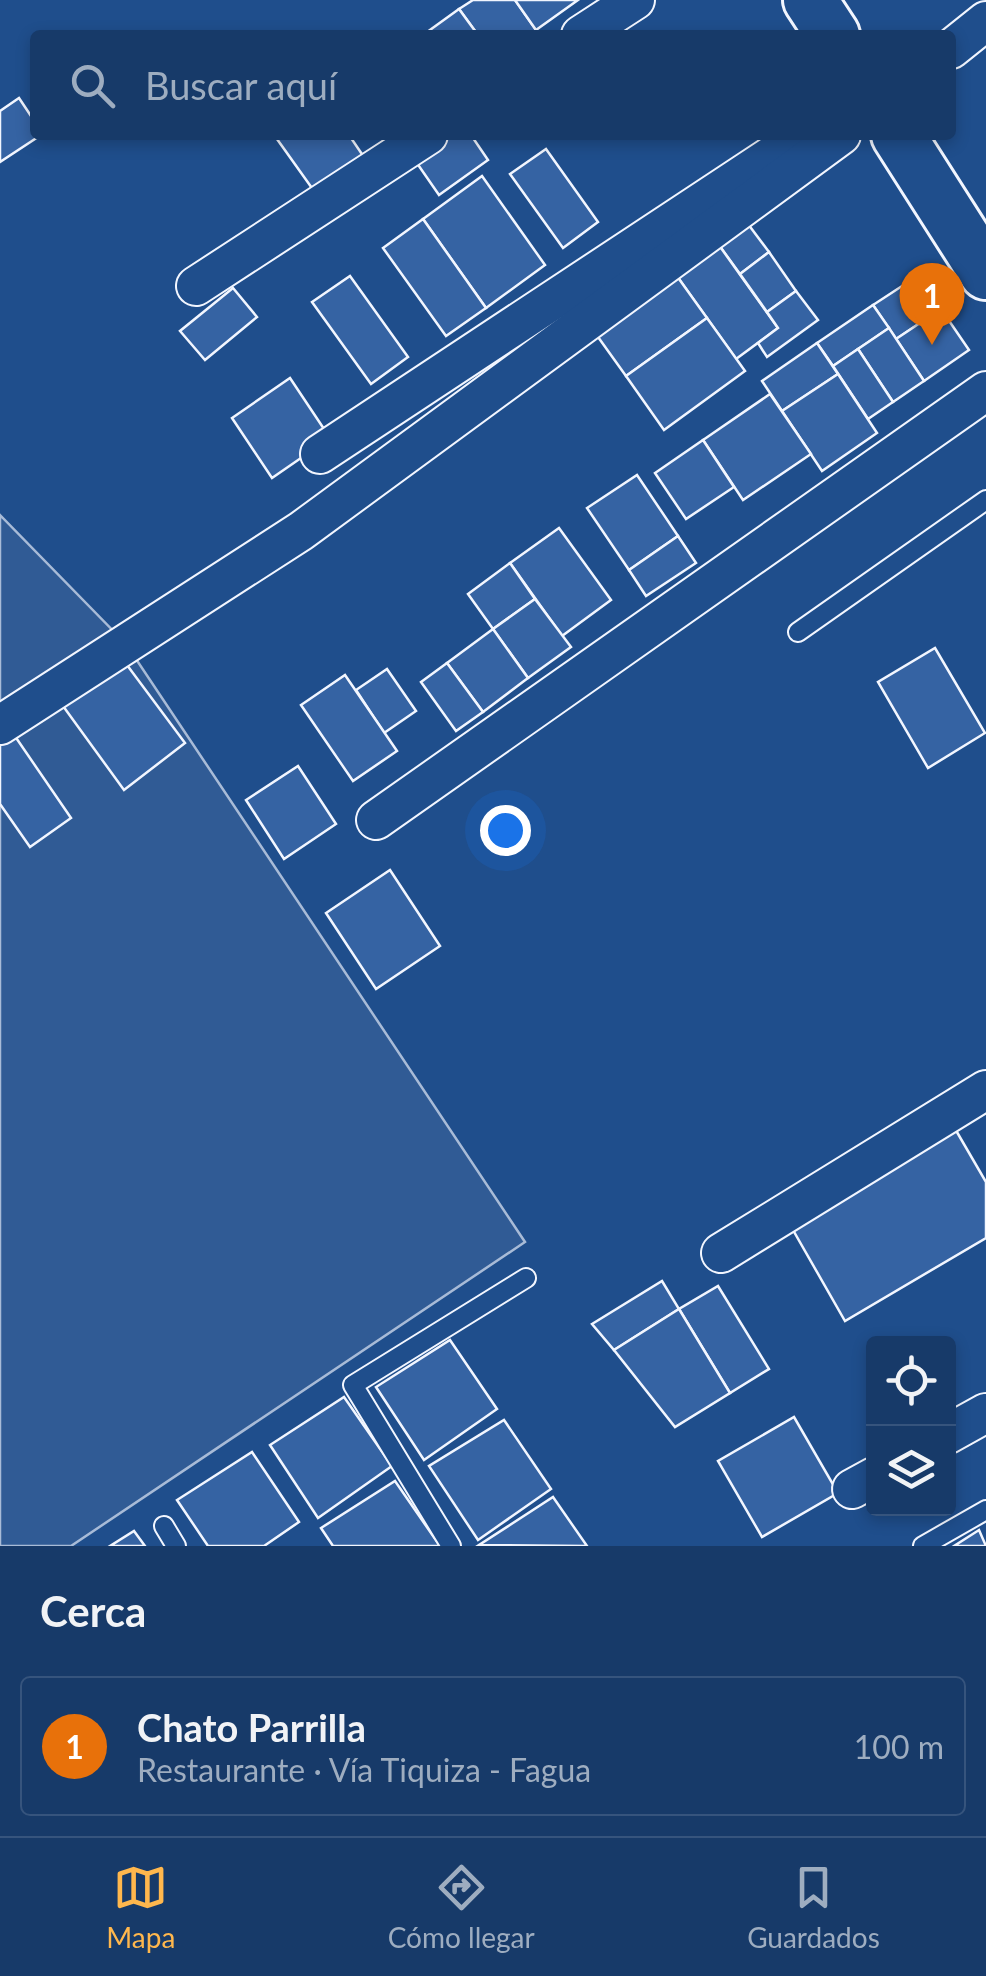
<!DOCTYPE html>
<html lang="es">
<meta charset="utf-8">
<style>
:root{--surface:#173a69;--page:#244571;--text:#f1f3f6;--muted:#9eadc0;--line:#36547d;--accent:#ffb74d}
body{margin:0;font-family:Lato,sans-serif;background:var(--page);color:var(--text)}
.controls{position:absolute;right:30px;bottom:30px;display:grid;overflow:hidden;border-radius:10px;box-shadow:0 5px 15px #0003}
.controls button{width:90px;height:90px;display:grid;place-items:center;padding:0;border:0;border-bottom:2px solid var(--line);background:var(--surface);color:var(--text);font:50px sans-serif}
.you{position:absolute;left:505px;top:830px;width:35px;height:35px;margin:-25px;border:8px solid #fff;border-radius:50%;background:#1a73e8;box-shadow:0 0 0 15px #1a73e833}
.badge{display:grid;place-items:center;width:65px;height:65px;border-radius:50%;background:var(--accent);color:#fff;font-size:32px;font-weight:700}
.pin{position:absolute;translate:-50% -82px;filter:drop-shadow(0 2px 5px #0008)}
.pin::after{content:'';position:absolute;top:52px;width:35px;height:30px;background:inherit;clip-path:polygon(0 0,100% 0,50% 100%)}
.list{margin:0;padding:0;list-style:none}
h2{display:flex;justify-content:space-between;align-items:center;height:130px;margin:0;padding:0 40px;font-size:42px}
h2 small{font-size:32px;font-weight:400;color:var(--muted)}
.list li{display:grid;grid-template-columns:65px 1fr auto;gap:30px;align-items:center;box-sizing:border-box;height:140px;margin:0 20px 20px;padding:0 20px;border:2px solid var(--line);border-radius:10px}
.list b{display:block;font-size:38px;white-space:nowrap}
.list p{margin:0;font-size:32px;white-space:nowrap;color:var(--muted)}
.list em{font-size:32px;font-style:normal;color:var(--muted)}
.icon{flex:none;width:55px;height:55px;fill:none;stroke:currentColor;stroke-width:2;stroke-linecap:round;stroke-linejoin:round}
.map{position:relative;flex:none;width:986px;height:1546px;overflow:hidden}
.search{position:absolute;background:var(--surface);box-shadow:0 5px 15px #0003;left:30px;right:30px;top:30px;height:110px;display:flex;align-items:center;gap:25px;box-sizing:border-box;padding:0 35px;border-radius:10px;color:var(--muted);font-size:38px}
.sheet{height:290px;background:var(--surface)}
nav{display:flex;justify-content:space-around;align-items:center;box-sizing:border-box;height:140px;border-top:2px solid var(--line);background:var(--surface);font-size:28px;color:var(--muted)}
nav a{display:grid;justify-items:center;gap:5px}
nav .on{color:var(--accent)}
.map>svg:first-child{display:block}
.built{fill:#305b95;stroke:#a8bbd7;stroke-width:2.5}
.building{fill:#3563a3;stroke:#f2f6ff;stroke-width:2.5}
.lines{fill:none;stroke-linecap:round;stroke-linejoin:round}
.lane-casing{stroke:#f2f6ff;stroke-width:22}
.street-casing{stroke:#f2f6ff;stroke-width:42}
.secondary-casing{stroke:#f2f6ff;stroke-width:58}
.lane{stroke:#1f4e8c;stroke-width:18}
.street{stroke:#1f4e8c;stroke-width:38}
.secondary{stroke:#1f4e8c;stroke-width:52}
</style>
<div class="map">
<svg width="986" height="1546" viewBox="0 0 986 1546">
<rect width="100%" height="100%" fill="#1f4e8c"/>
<path class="built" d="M 0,515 L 126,644 L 525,1242 L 71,1546 L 0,1546 Z"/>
<g class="building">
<path d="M 473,0 L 515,0 L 536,30 L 529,35 L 478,35 L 459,9 Z"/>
<path d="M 515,0 L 578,0 L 536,30 Z"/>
<path d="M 459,9 L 478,35 L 423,35 Z"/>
<path d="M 19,98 L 35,122 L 35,135 L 41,135 L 0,162 L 0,111 Z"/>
<path d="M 283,135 L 349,135 L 368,163 L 319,198 L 277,139 Z"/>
<path d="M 441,135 L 471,135 L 488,160 L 439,195 L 412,156 Z"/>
<path d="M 546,149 L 598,222 L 563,248 L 510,174 Z"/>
<path d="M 482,176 L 545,265 L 486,308 L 423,219 Z"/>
<path d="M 423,219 L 486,308 L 446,336 L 383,248 Z"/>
<path d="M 745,220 L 769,252 L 740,274 L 716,241 Z"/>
<path d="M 716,241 L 778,328 L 736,359 L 674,272 Z"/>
<path d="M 769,252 L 796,291 L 767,312 L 740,274 Z"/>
<path d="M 674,272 L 707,318 L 626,376 L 593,330 Z"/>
<path d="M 919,275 L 941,309 L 896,339 L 873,305 Z"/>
<path d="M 350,276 L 408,357 L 371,384 L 312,302 Z"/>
<path d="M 233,288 L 257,317 L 205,360 L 180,331 Z"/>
<path d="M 796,291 L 818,320 L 767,357 L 758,343 L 778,328 L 767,312 Z"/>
<path d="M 873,305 L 889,328 L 833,366 L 817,343 Z"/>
<path d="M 941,309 L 969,350 L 924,381 L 896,339 Z"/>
<path d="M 707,318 L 745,371 L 664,430 L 626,376 Z"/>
<path d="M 889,328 L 924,381 L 893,402 L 858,349 Z"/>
<path d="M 817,343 L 838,374 L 782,411 L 762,381 Z"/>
<path d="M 858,349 L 893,402 L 868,419 L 833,366 Z"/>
<path d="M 838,374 L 877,433 L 822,471 L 782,411 Z"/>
<path d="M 290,378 L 330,438 L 272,478 L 232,418 Z"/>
<path d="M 770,394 L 811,454 L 743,500 L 703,440 Z"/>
<path d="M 703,440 L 734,487 L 686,519 L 655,473 Z"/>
<path d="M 637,475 L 678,536 L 629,570 L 587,508 Z"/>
<path d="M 559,528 L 611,600 L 562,636 L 510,563 Z"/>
<path d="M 678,536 L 696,563 L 646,596 L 629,570 Z"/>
<path d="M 510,563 L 535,599 L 493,629 L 468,594 Z"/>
<path d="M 535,599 L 571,647 L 528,678 L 493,629 Z"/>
<path d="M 493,629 L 528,678 L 483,712 L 447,663 Z"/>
<path d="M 935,648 L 985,733 L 928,768 L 878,682 Z"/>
<path d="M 124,661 L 185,743 L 124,790 L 63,706 Z"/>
<path d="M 447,663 L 483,712 L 456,731 L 421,682 Z"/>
<path d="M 387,669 L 416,711 L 384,733 L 356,690 Z"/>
<path d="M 345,675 L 397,751 L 353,781 L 301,705 Z"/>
<path d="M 8,726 L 71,818 L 30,847 L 0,804 L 0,731 Z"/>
<path d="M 298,766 L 336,824 L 284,859 L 246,800 Z"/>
<path d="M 390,870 L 440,946 L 376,989 L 326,913 Z"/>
<path d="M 954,1127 L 986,1182 L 986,1238 L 845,1321 L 789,1223 Z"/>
<path d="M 662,1281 L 679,1309 L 614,1350 L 592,1324 Z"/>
<path d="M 718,1286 L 769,1369 L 730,1393 L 679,1309 Z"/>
<path d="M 679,1309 L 730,1393 L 675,1427 L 614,1350 Z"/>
<path d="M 450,1340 L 497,1409 L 424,1460 L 376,1387 Z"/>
<path d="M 344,1397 L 392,1466 L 318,1518 L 270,1445 Z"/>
<path d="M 794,1417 L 838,1493 L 762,1537 L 718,1461 Z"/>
<path d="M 504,1420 L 551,1489 L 478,1540 L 429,1466 Z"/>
<path d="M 252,1452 L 299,1522 L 264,1546 L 208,1546 L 177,1500 Z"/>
<path d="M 395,1481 L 440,1546 L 333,1546 L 321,1528 Z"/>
<path d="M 553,1497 L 587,1546 L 479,1545 Z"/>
<path d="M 979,1530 L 986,1546 L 954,1546 Z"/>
<path d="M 134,1531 L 145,1546 L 110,1546 Z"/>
</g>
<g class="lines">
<defs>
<g id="lane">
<path d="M 798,632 L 986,500"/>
<path d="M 164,1526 L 176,1546"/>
<path d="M 451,1546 L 353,1385 L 526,1278"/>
<path d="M 923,1546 L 986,1510"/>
</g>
<g id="street">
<path d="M 581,35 L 635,0"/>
<path d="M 951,49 L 986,21"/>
<path d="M 196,286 L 428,135"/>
<path d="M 320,454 L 797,139"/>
<path d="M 0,725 L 301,531 L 841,135"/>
<path d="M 376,820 L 986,391"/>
<path d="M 721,1253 L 986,1090"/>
<path d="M 948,1434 L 986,1413"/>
<path d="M 852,1489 L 874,1477"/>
</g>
<g id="secondary">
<path d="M 810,0 L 833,35"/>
<path d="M 898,135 L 986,273"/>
</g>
</defs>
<use href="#lane" class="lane-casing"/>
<use href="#street" class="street-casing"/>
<use href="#secondary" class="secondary-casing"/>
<use href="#lane" class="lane"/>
<use href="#street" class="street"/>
<use href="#secondary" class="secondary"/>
</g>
</svg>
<div class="controls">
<button><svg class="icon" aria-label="locate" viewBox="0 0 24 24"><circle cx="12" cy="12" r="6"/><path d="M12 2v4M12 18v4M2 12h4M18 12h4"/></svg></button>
<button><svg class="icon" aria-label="layers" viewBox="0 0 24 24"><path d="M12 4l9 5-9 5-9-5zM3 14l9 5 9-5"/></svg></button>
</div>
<div class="you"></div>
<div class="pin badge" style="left:932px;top:345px;background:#e8710a">1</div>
<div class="search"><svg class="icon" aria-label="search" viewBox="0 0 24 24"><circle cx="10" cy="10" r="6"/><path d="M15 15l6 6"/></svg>Buscar aquí</div>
</div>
<section class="sheet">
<h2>Cerca<small></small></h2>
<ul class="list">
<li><span class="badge" style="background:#e8710a">1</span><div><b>Chato Parrilla</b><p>Restaurante · Vía Tiquiza - Fagua</p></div><em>100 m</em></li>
</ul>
</section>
<nav>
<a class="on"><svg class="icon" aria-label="map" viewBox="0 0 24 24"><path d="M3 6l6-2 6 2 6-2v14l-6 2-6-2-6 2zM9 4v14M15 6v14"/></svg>Mapa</a>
<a><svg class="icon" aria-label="directions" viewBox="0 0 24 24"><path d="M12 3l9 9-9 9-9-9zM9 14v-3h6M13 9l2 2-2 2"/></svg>Cómo llegar</a>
<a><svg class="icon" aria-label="saved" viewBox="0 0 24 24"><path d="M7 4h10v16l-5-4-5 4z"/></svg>Guardados</a>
</nav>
